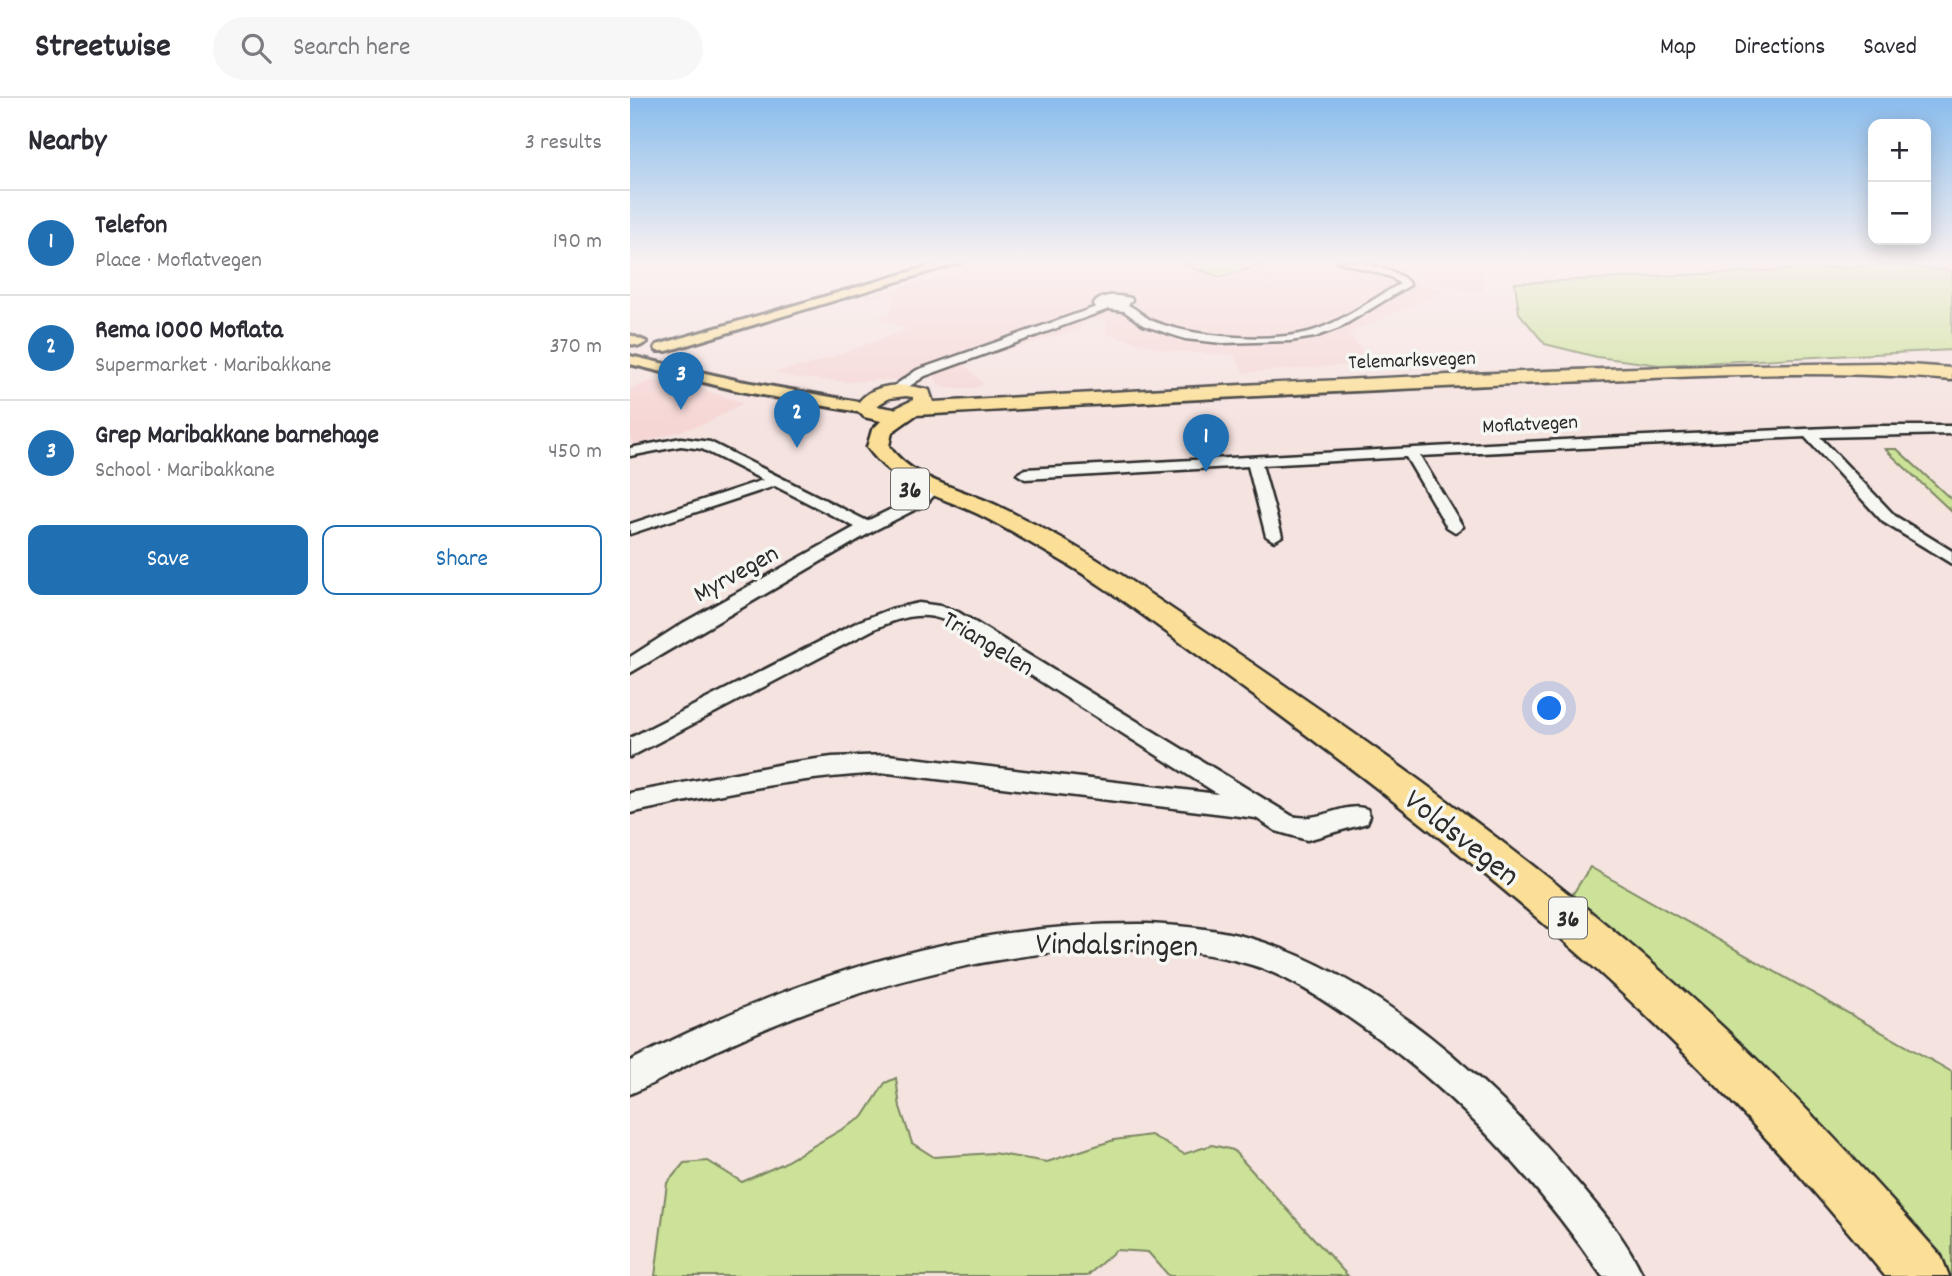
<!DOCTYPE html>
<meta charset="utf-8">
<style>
:root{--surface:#fff;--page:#f7f7f7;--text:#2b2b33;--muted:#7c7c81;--line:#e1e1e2;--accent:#1f6fb2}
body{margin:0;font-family:Dekko,sans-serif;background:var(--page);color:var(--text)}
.controls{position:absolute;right:21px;top:21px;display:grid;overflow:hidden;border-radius:14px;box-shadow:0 4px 18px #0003}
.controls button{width:63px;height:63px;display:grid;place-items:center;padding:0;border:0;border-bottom:2px solid var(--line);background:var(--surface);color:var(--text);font:35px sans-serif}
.you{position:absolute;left:920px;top:611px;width:24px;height:24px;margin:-18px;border:5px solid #fff;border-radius:50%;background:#1a73e8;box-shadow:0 0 0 10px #1a73e833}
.badge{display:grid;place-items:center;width:46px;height:46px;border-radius:50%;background:var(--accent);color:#fff;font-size:23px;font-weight:700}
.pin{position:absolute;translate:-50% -58px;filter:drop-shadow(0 2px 4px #0008)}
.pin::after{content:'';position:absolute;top:37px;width:24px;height:21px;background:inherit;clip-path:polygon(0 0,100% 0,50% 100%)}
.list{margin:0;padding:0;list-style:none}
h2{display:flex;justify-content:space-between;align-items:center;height:91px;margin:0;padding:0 28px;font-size:30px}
h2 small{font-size:23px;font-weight:400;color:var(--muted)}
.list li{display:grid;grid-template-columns:46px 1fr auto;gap:21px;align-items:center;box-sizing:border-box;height:105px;padding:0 28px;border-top:2px solid var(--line)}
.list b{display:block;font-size:26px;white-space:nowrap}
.list p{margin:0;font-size:23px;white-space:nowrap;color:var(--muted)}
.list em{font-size:23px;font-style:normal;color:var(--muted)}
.actions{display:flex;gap:14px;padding:21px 28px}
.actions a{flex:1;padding:16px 0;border:2px solid var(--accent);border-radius:14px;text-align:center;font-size:24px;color:var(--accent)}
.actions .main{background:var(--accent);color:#fff}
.icon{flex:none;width:38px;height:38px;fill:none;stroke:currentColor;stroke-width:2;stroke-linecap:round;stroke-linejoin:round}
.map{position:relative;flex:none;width:1322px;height:1178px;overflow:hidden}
header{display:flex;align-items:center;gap:42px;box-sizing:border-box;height:98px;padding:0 35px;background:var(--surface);border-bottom:2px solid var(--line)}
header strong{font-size:33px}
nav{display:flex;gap:38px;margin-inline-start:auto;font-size:24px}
.search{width:490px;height:63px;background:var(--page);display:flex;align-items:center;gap:18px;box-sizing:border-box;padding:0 24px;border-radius:38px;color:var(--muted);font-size:26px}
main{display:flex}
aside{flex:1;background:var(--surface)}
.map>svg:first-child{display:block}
.built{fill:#f5d6d4}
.green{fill:#cbe298;stroke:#7b8662;stroke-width:2}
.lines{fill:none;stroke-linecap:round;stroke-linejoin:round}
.minor-casing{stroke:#2b2b2b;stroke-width:5}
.major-casing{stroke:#2b2b2b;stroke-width:6}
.highway-casing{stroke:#2b2b2b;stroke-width:5}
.minor{fill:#f6f6f2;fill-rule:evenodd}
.major{fill:#fbdf96;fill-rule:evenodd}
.highway{fill:#fbdf96;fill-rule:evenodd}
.labels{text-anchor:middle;stroke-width:7;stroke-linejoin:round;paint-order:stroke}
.far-street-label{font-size:21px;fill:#2b2b2b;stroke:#f6f6f2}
.shield{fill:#f6f6f2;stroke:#686867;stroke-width:2}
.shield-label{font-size:24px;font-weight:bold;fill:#2b2b2b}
.street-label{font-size:26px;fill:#2b2b2b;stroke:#f6f6f2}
.near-street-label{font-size:32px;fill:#2b2b2b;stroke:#f6f6f2}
</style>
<header>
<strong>Streetwise</strong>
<div class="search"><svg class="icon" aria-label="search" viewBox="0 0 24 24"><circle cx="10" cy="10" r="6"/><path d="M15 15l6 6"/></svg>Search here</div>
<nav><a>Map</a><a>Directions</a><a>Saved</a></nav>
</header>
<main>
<aside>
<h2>Nearby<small>3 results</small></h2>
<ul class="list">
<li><span class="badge">1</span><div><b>Telefon</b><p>Place · Moflatvegen</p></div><em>190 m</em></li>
<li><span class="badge">2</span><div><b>Rema 1000 Moflata</b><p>Supermarket · Maribakkane</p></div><em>370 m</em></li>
<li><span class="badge">3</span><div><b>Grep Maribakkane barnehage</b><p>School · Maribakkane</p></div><em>450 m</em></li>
</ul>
<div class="actions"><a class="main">Save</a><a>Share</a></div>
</aside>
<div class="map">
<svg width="1322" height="1178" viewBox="0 0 1322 1178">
<rect width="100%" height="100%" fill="#f5e3e0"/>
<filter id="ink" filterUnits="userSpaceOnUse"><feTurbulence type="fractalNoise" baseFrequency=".0143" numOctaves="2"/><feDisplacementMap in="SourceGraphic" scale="14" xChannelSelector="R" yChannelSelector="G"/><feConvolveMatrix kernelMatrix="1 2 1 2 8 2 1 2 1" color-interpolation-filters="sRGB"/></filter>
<g filter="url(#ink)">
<g class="built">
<path d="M 354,163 L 702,163 L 816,193 L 719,235 L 743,265 L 614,275 L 604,257 L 539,253 L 476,236 L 476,223 L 460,222 L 446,232 L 333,265 L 354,286 L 346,290 L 316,290 L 309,287 L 303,277 L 298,280 L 219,284 L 167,280 L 144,274 L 176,268 L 276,232 L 248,219 L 259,217 L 264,201 L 261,197 L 235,199 L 317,176 Z"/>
<path d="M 743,163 L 852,163 L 854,194 L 839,193 L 737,165 Z"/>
<path d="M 21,283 L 80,294 L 113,305 L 79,324 L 5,347 L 0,340 L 0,291 Z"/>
</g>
<g class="green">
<path d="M 564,163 L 629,163 L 624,165 L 631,167 L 590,179 L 554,167 Z"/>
<path d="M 1260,167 L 1322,173 L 1322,252 L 1030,267 L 967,259 L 915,246 L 889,215 L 885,185 Z"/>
<path d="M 1255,351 L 1267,351 L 1322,402 L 1322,414 Z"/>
<path d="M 960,769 L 1322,974 L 1322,1178 L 1268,1178 L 1146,1036 L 925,824 Z"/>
<path d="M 266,980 L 270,1009 L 282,1045 L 304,1059 L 363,1055 L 417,1064 L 484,1042 L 521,1037 L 554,1056 L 582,1047 L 603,1052 L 718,1178 L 539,1178 L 518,1154 L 486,1152 L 457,1178 L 25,1178 L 37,1085 L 54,1065 L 78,1063 L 112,1084 L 152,1066 L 233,1019 L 255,985 Z"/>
</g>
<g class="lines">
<defs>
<g id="minor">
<path d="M 707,163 C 725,163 771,170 780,187 L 709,230 L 685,239 L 660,243 L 592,245 L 555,241 L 513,227 L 494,213 L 479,211 L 295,278 L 266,297 L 261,298 L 255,294 L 287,272 L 466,209 L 463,206 C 474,195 486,197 501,200 L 502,202 L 498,207 C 507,211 515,220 525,224 C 565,239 637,245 679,234 C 711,225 741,202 770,186 L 761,179 Z"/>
<path d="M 1244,328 L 1322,328 L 1322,336 L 1190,339 L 1265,418 L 1322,453 L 1322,466 L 1253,424 L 1175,339 L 790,358 L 833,429 L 825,434 L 817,429 L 776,359 L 632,367 L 652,438 L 644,443 L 636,438 L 618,368 L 395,381 L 387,376 L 395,371 L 970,340 Z"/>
<path d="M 51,340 L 80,344 L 237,423 L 284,400 L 299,386 L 304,384 L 312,389 L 296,406 L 243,433 L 0,575 L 0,559 L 53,525 L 225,429 L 145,388 L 0,436 L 0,426 L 133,382 L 72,351 L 51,348 L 0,358 L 0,350 Z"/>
<path d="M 289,505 L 310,508 L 328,514 L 662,718 C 690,725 714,703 737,711 L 740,718 L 737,725 L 677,742 L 646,733 L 626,720 L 258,675 C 170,678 86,697 0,715 L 0,695 L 158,665 L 202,659 L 258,657 L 588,696 L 314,522 C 289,512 267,521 244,531 L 0,659 L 0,640 L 230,523 L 261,511 Z"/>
<path d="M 518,826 C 554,828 589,831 623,841 C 741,876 857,978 936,1071 C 963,1103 996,1139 1013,1178 L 972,1178 C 903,1077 822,990 721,921 C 690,900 658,878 622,867 C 493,827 303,866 179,913 C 142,927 106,943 71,960 C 47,972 24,986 0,996 L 0,963 C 165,879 331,824 518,826 Z"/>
</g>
<g id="major">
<path d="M 318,163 L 335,163 L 37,253 L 27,253 L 25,250 L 27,247 Z"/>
<path d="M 0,237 L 17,244 L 10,248 L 0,246 Z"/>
<path d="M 0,258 L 110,283 L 235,305 L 243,310 L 235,315 L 110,293 L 0,266 Z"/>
</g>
<path id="highway" d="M 1250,265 L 1322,270 L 1322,282 C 1185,270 1047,279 910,285 C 702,293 494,305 286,317 L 262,334 L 259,348 C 282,382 331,390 366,407 C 410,428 453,452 493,478 C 681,604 871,732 1041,882 C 1138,967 1226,1061 1311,1158 L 1319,1178 L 1255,1178 C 1167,1070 1072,967 968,873 C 836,755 694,648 550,544 C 507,513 465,481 418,455 C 395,442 372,428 348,416 C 306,396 265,389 237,349 L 242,332 L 251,323 L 234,319 L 225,310 C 240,283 273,285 299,292 L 303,304 C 618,286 934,268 1250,265 ZM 276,298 L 283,299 L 283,302 L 264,311 L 246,308 L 259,300 Z"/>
</defs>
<use href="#minor" class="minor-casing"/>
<use href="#major" class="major-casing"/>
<use href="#highway" class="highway-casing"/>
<use href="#minor" class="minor"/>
<use href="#major" class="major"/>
<use href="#highway" class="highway"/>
</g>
</g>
<linearGradient id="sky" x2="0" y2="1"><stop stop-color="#89bced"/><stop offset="0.5" stop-color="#faf2f1"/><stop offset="1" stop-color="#faf2f1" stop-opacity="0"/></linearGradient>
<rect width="1322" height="327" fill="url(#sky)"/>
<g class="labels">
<g class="far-street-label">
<text transform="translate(782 261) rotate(-2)" y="7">Telemarksvegen</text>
<text transform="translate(900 325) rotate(-3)" y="7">Moflatvegen</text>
</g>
<g class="shield">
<rect x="261" y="370.5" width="38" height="41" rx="5"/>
<rect x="919" y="799.5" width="38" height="41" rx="5"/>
</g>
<g class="shield-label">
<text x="280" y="399">36</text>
<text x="938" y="828">36</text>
</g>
<g class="street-label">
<text transform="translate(105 474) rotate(-29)" y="9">Myrvegen</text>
<text transform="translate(359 544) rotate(31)" y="9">Triangelen</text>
</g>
<g class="near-street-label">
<text transform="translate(833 738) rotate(38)" y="11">Voldsvegen</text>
<text transform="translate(487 845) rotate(1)" y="11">Vindalsringen</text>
</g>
</g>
</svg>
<div class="controls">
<button>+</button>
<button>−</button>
</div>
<div class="you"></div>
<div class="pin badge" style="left:576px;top:374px">1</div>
<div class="pin badge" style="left:167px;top:350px">2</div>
<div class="pin badge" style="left:51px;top:312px">3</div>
</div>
</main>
